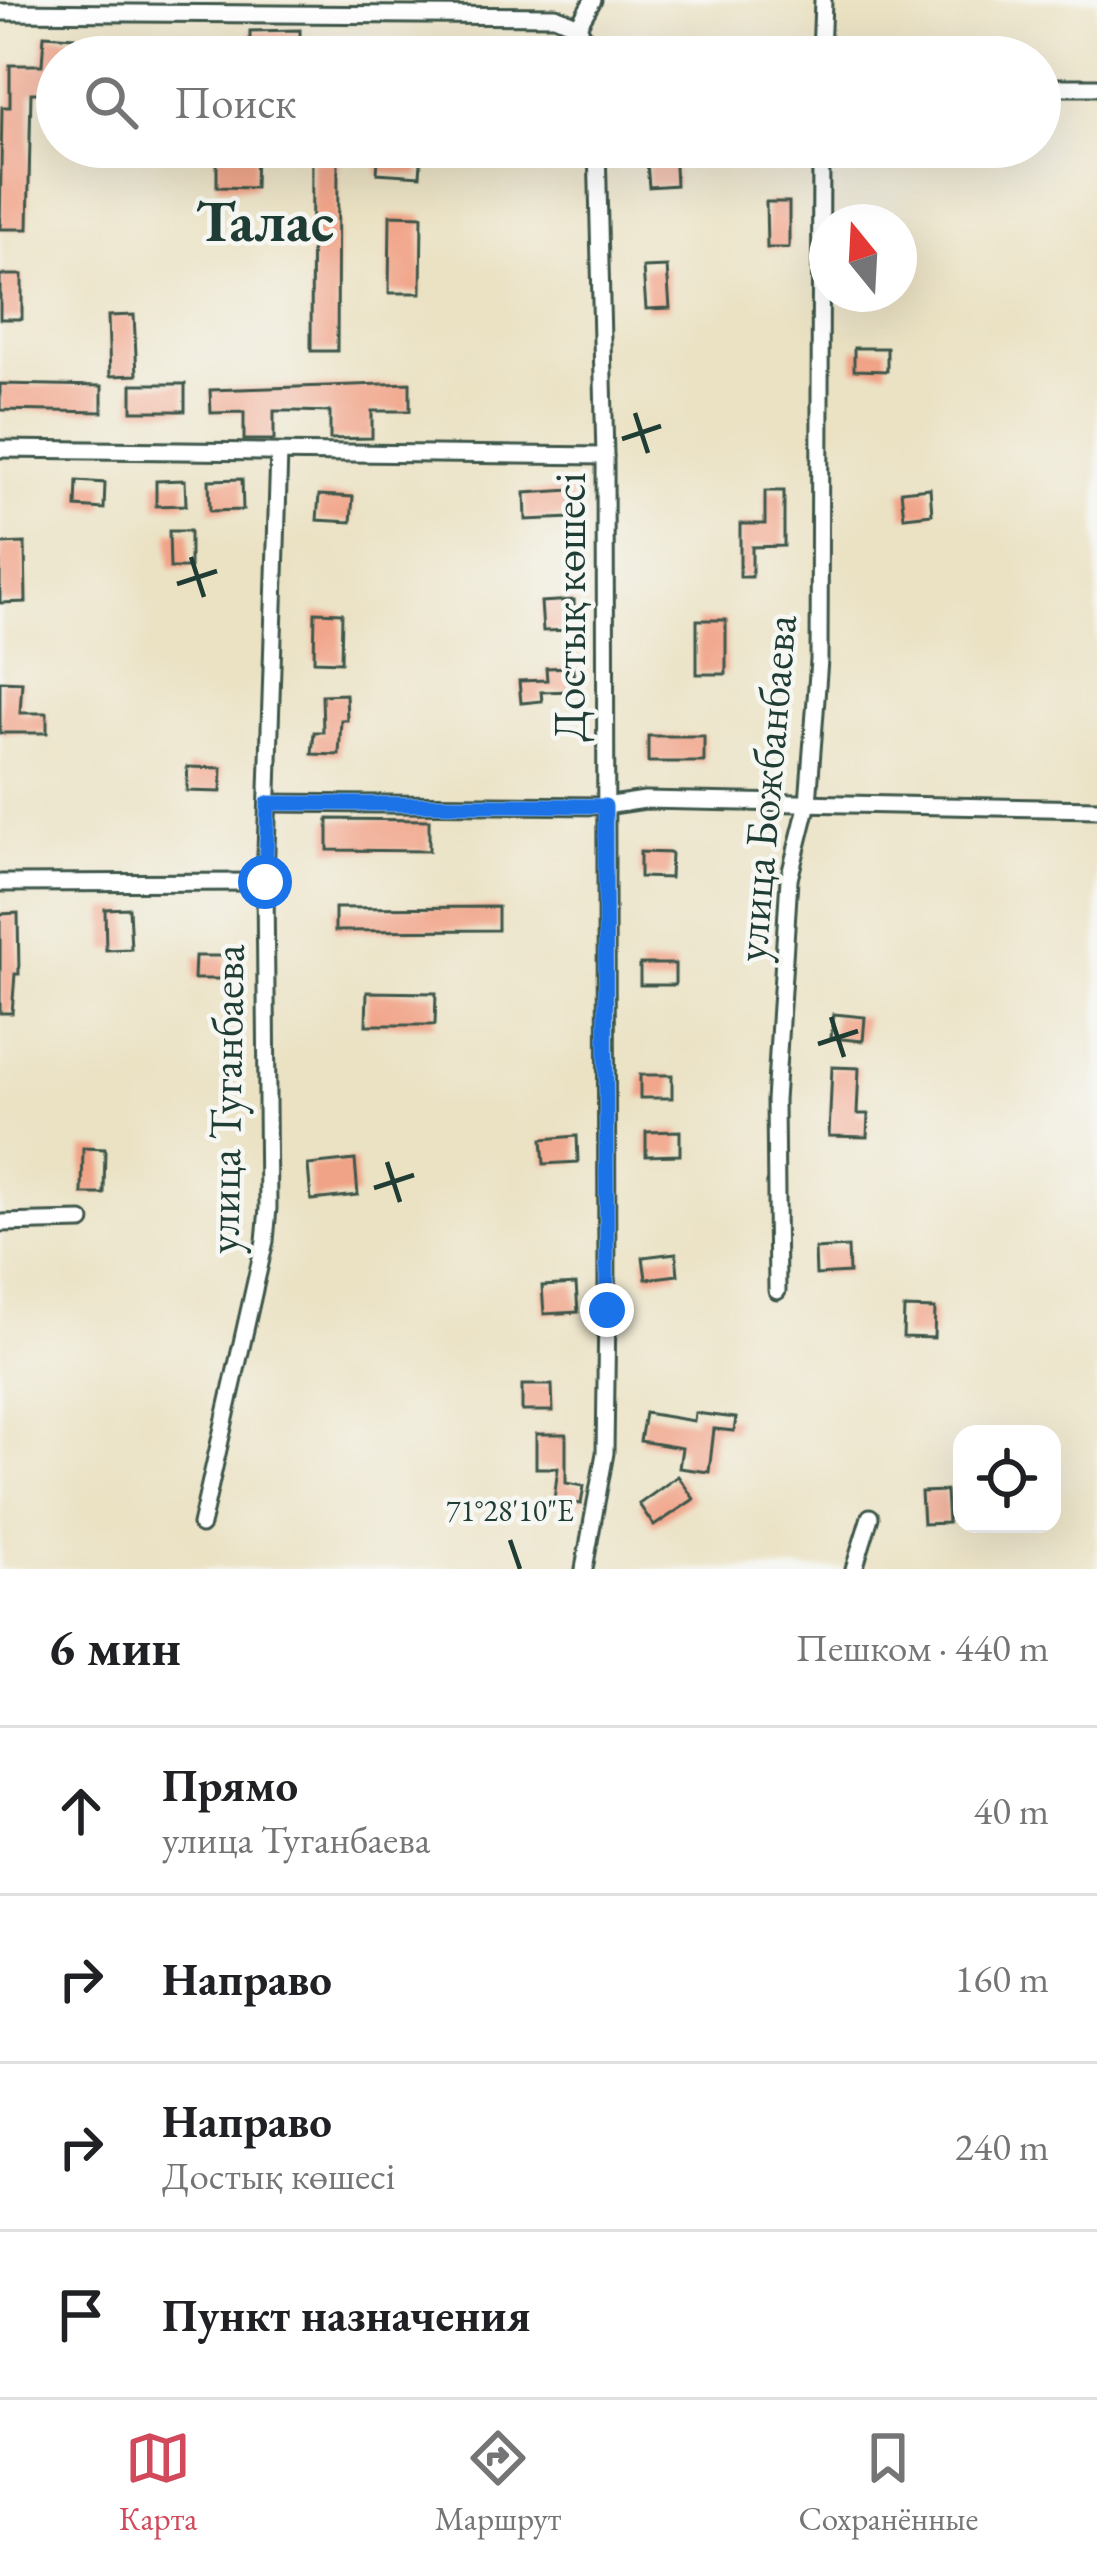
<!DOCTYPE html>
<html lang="ru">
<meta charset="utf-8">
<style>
:root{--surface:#fff;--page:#f2f2f2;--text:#202124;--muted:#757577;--line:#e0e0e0;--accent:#d1495b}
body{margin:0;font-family:"EB Garamond",serif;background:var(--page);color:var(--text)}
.controls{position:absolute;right:36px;bottom:36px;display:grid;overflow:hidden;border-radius:24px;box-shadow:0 12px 48px #0002}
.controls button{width:108px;height:108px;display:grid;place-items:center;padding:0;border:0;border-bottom:3px solid var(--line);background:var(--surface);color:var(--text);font:60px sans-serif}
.compass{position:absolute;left:809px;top:204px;width:108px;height:108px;border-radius:50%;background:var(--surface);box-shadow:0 12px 48px #0002;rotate:342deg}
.stop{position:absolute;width:36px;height:36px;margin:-27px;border:9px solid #1a73e8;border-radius:50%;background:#fff}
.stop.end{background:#1a73e8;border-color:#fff;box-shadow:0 3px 12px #0008}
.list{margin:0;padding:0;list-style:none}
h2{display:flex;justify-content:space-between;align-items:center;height:156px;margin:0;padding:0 48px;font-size:51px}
h2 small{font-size:39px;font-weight:400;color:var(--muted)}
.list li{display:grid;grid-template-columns:78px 1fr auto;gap:36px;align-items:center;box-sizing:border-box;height:168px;padding:0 48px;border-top:3px solid var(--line)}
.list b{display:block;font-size:45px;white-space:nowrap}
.list p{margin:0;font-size:39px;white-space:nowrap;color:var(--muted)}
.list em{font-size:39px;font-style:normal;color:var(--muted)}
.icon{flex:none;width:66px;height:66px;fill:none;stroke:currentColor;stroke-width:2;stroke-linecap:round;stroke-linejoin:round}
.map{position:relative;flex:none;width:1097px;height:1569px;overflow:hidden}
.search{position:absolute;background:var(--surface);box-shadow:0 12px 48px #0002;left:36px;right:36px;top:36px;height:132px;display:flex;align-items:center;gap:30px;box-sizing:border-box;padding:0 42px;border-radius:66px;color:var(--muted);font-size:45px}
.sheet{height:828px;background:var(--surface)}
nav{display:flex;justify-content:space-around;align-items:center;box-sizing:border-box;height:168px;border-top:3px solid var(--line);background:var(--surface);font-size:33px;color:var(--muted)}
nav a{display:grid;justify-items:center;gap:6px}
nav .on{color:var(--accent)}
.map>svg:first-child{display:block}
.building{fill:#f1a387}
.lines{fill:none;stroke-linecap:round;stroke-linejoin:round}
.minor-casing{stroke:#3e564a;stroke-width:21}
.minor{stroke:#fff;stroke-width:15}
.route{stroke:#1a73e8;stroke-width:15}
.ticks{fill:none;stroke:#1f3d34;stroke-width:4.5}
.labels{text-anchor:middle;stroke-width:9;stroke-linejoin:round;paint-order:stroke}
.street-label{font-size:45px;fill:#1f3d34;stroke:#f6f6f2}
.district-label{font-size:57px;font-weight:bold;fill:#1f3d34;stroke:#f6f6f2}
.ticks-label{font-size:30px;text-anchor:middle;fill:#1f3d34;stroke:#f6f6f2;stroke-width:9;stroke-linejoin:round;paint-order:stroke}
</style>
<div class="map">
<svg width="1097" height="1569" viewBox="0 0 1097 1569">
<rect width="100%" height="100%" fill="#f6f6f2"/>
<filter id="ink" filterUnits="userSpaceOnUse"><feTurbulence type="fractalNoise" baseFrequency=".00833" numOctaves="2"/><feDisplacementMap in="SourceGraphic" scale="24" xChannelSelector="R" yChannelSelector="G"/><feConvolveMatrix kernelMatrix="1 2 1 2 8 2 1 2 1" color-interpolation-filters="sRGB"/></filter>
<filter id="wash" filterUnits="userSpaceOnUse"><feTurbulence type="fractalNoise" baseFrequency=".004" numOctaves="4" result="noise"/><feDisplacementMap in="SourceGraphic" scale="48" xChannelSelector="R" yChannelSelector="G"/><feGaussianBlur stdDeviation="2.7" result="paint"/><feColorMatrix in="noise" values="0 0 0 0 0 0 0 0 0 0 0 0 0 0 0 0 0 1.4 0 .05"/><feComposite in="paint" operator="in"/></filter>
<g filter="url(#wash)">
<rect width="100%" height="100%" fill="#ebe2c4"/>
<g id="blocks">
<g class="building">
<path d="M 300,30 L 300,48 L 250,49 L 250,31 Z"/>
<path d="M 44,35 L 74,37 L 73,57 L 57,57 L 57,93 L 31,93 L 28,229 L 0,229 L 2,107 L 10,107 L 10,65 L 42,65 Z"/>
<path d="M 217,147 L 256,147 L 255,188 L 217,187 Z"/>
<path d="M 379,147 L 422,147 L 420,176 L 377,173 Z"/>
<path d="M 674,149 L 676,185 L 649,187 L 646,151 Z"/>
<path d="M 312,159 L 338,159 L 337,351 L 311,351 Z"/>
<path d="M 766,202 L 789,202 L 789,248 L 767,248 Z"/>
<path d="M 390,215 L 422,216 L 421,293 L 389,293 Z"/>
<path d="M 667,267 L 670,308 L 646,309 L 643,268 Z"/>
<rect x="0" y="275" width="22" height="44"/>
<path d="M 134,315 L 137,375 L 110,376 L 108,316 Z"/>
<path d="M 854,348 L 887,348 L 887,371 L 854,370 Z"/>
<path d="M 410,383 L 410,411 L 372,411 L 372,438 L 330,439 L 330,412 L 294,411 L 274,411 L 274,440 L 244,440 L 244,412 L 211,413 L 210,390 Z"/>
<path d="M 0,384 L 102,386 L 102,412 L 0,410 Z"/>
<rect x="132" y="384" width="53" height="27"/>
<path d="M 242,479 L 243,510 L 210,511 L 209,480 Z"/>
<path d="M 185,480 L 186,505 L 156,506 L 156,481 Z"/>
<path d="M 77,481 L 105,483 L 104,509 L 76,507 Z"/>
<path d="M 930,488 L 932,514 L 904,517 L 901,491 Z"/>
<path d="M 571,490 L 572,518 L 526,520 L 525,493 Z"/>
<path d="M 765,491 L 784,491 L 784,546 L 752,547 L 752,577 L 740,577 L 740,524 L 765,524 Z"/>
<path d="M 319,495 L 353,497 L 351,522 L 317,520 Z"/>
<path d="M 169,531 L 190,531 L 190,568 L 170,568 Z"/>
<path d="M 25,543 L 26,602 L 0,603 L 0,544 Z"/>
<path d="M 574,600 L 575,630 L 543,631 L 541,602 Z"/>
<path d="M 315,612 L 342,613 L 341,662 L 314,661 Z"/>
<rect x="697" y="620" width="29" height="54"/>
<path d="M 573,667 L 574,691 L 541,692 L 542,701 L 521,703 L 519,681 L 547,680 L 546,668 Z"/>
<path d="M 0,681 L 22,682 L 20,713 L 47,713 L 47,733 L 0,733 Z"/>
<path d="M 346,694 L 347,720 L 341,720 L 339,755 L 312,754 L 314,732 L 323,732 L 322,695 Z"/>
<rect x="648" y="736" width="56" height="26"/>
<path d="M 187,767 L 222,768 L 221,792 L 187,791 Z"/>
<path d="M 328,819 L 429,820 L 429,851 L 328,850 Z"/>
<path d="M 640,852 L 671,853 L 670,878 L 640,877 Z"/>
<path d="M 498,907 L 498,930 L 335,931 L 335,908 Z"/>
<path d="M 129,908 L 131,949 L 106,950 L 105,909 Z"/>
<path d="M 18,913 L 19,974 L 15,974 L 12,1013 L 0,1013 L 0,914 Z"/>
<path d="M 195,956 L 226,956 L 226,979 L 194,979 Z"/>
<rect x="640" y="964" width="35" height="21"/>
<path d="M 367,992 L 436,993 L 435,1025 L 366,1025 Z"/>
<path d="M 834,1014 L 865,1017 L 863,1041 L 831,1038 Z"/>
<path d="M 832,1067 L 859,1068 L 857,1114 L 868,1114 L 867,1137 L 829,1136 Z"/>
<rect x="640" y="1075" width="32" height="23"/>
<path d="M 680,1131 L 680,1155 L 646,1156 L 646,1132 Z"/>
<path d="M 577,1136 L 578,1162 L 544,1164 L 542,1139 Z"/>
<path d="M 83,1148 L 105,1149 L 104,1194 L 82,1194 Z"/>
<path d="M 355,1160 L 358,1195 L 311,1200 L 308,1165 Z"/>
<path d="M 848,1247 L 849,1273 L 816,1275 L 815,1249 Z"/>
<path d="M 676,1253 L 678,1275 L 646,1279 L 643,1257 Z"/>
<path d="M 576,1284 L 578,1312 L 544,1314 L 542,1286 Z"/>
<path d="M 904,1308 L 935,1309 L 934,1338 L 903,1337 Z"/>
<path d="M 522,1385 L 552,1385 L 553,1411 L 522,1411 Z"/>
<path d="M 645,1413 L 694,1421 L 695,1413 L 736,1418 L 734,1431 L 714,1429 L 709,1472 L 679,1468 L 682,1448 L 640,1441 Z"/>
<path d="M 536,1434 L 566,1434 L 566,1483 L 584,1486 L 581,1504 L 554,1500 L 558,1468 L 536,1468 Z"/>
<path d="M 678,1476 L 694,1499 L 654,1526 L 639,1504 Z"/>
<path d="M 946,1491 L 948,1523 L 923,1524 L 921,1492 Z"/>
</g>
</g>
</g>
<g filter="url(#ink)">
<use href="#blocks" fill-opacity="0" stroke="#3e564a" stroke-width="3"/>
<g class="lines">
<defs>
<g id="minor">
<path d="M 0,12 L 555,16 L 578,26"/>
<path d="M 578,26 L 593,57"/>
<path d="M 578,26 L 593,0"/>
<path d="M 821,57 L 823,0"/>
<path d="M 1040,87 L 1097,87"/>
<path d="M 0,449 L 605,456"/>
<path d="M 268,803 L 605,806 L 645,800 L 1097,809"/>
<path d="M 0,883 L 265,882"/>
<path d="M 0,1223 L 82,1221"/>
<path d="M 777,1291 L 775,1101 L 789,879 L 808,803 L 819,660 L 821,147"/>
<path d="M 201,1525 L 265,1241 L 268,1208 L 265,882 L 279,453"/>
<path d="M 584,1569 L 605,1453 L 607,1309 L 605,456 L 597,147"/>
<path d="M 854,1569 L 870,1517"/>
</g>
</defs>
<use href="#minor" class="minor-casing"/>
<use href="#minor" class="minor"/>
</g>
</g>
<g class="lines" filter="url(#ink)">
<path class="route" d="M 265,882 L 268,803 L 605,806 L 607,1310"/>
</g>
<path class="ticks" d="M 635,413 L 648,453M 622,439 L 661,426M 191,557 L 204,597M 177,584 L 217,571M 831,1017 L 844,1057M 818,1044 L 858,1031M 387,1162 L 400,1202M 374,1188 L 414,1175M 510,1540 L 520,1569"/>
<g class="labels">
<g class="street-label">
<text transform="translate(569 607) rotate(-90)" y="16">Достық көшесі</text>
<text transform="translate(765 788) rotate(-85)" y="16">улица Божбанбаева</text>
<text transform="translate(225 1099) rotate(-89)" y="16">улица Туганбаева</text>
</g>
<g class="district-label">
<text x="265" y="241">Талас</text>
</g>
</g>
<g class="ticks-label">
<text x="510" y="1521">71°28'10"E</text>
</g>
</svg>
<div class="controls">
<button><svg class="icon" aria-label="locate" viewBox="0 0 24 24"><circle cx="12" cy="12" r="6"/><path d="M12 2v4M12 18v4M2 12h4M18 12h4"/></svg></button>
</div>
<svg class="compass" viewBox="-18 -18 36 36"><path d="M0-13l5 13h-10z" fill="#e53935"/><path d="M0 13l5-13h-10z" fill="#757577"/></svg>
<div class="stop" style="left:265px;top:882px"></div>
<div class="stop end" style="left:607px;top:1310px"></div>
<div class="search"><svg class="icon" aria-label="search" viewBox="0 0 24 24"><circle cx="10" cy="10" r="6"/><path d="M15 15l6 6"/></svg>Поиск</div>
</div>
<section class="sheet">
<h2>6 мин<small>Пешком · 440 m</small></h2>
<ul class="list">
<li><svg class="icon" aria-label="ahead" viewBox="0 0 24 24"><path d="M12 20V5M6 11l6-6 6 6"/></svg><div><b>Прямо</b><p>улица Туганбаева</p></div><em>40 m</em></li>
<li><svg class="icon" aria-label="right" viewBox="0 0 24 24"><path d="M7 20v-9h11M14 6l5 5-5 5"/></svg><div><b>Направо</b></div><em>160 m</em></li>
<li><svg class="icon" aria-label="right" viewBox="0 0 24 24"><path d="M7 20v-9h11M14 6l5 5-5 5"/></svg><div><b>Направо</b><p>Достық көшесі</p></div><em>240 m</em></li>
<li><svg class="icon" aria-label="arrive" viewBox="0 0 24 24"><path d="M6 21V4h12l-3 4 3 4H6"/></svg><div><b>Пункт назначения</b></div></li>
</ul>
</section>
<nav>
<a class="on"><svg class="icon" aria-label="map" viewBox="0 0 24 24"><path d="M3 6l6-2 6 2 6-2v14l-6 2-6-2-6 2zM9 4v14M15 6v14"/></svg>Карта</a>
<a><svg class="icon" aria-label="directions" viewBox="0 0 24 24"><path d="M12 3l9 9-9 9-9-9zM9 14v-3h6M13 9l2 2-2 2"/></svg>Маршрут</a>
<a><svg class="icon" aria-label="saved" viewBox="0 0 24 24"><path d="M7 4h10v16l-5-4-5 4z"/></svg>Сохранённые</a>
</nav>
